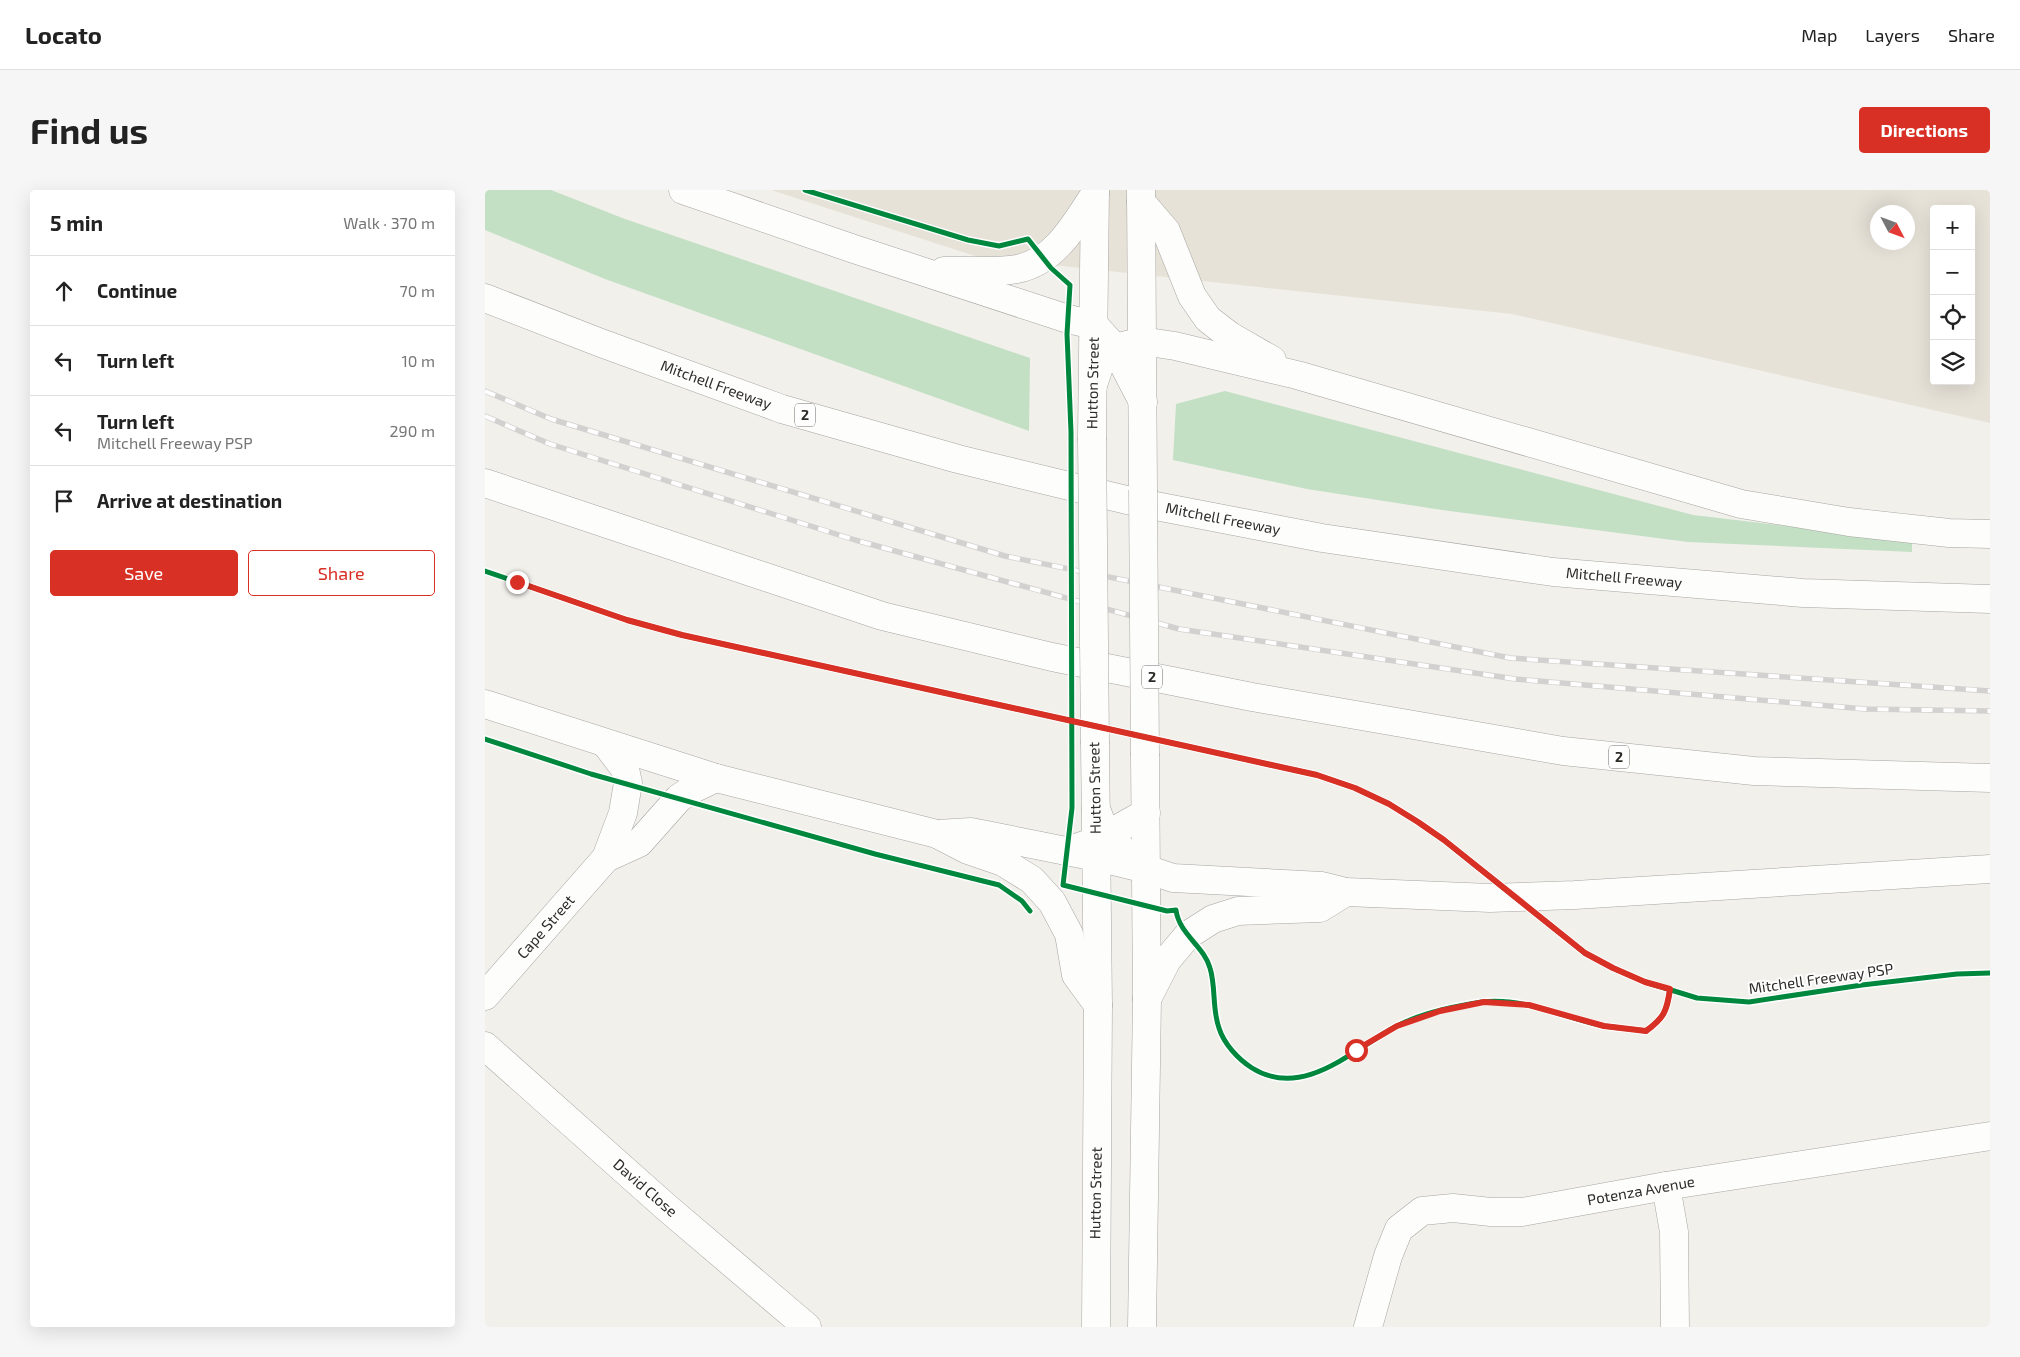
<!DOCTYPE html>
<meta charset="utf-8">
<style>
:root{--surface:#fff;--page:#f6f6f6;--text:#222;--muted:#767676;--line:#e0e0e0;--accent:#d93025}
body{margin:0;font-family:"Exo 2",sans-serif;background:var(--page);color:var(--text)}
.controls{position:absolute;right:15px;top:15px;display:grid;overflow:hidden;border-radius:5px;box-shadow:0 5px 20px #0002}
.controls button{width:45px;height:45px;display:grid;place-items:center;padding:0;border:0;border-bottom:1px solid var(--line);background:var(--surface);color:var(--text);font:25px sans-serif}
.compass{position:absolute;left:1385px;top:15px;width:45px;height:45px;border-radius:50%;background:var(--surface);box-shadow:0 5px 20px #0002;rotate:131deg}
.stop{position:absolute;width:15px;height:15px;margin:-11px;border:4px solid #d93025;border-radius:50%;background:#fff}
.stop.end{background:#d93025;border-color:#fff;box-shadow:0 1px 5px #0008}
.list{margin:0;padding:0;list-style:none}
h2{display:flex;justify-content:space-between;align-items:center;height:65px;margin:0;padding:0 20px;font-size:21px}
h2 small{font-size:16px;font-weight:400;color:var(--muted)}
.list li{display:grid;grid-template-columns:32px 1fr auto;gap:15px;align-items:center;box-sizing:border-box;height:70px;padding:0 20px;border-top:1px solid var(--line)}
.list b{display:block;font-size:19px;white-space:nowrap}
.list p{margin:0;font-size:16px;white-space:nowrap;color:var(--muted)}
.list em{font-size:16px;font-style:normal;color:var(--muted)}
.actions{display:flex;gap:10px;padding:15px 20px}
.actions a{flex:1;padding:11px 0;border:1px solid var(--accent);border-radius:5px;text-align:center;font-size:18px;color:var(--accent)}
.actions .main{background:var(--accent);color:#fff}
.icon{flex:none;width:28px;height:28px;fill:none;stroke:currentColor;stroke-width:2;stroke-linecap:round;stroke-linejoin:round}
.map{position:relative;flex:none;width:1505px;height:1137px;overflow:hidden;border-radius:5px}
header{display:flex;align-items:center;gap:30px;box-sizing:border-box;height:70px;padding:0 25px;background:var(--surface);border-bottom:1px solid var(--line)}
header strong{font-size:24px}
nav{display:flex;gap:28px;margin-inline-start:auto;font-size:18px}
.intro{display:flex;align-items:center;justify-content:space-between;box-sizing:border-box;height:120px;padding:0 30px}
h1{margin:0;font-size:35px}
.button{padding:12px 22px;border-radius:5px;background:var(--accent);color:#fff;font-size:18px;font-weight:700}
main{display:flex;gap:30px;padding:0 30px}
aside{flex:1;background:var(--surface);border-radius:5px;box-shadow:0 5px 20px #0002}
.map>svg:first-child{display:block}
.built{fill:#e7e2d8;fill-rule:evenodd}
.green{fill:#c3dfc4}
.lines{fill:none;stroke-linecap:round;stroke-linejoin:round}
.minor-casing{stroke:#a7a5a2;stroke-width:29}
.major-casing{stroke:#a7a5a2;stroke-width:29}
.highway-casing{stroke:#a7a5a2;stroke-width:29}
.minor{stroke:#fdfdfc;stroke-width:28}
.major{stroke:#fdfdfc;stroke-width:28}
.highway{stroke:#fdfdfc;stroke-width:28}
.rail-casing{stroke:#d3d1d0;stroke-width:5.5}
.rail{stroke:#fefefe;stroke-width:4;stroke-dasharray:11;stroke-linecap:butt}
.major-bridge-casing{stroke:#a7a5a2;stroke-width:29;stroke-linecap:butt}
.major-bridge{stroke:#fdfdfc;stroke-width:28}
.cycleway-casing{stroke:#fefefe;stroke-width:8}
.cycleway{stroke:#00873e;stroke-width:5}
.route{stroke:#d93025;stroke-width:6}
.labels{text-anchor:middle;stroke-width:4;stroke-linejoin:round;paint-order:stroke}
.shield{fill:#fefefe;stroke:#6c6b69;stroke-width:1}
.shield-label{font-size:14px;font-weight:bold;fill:#2e2c29}
.street-label{font-size:15px;fill:#2e2c29;stroke:#fefefe}
</style>
<header>
<strong>Locato</strong>
<nav><a>Map</a><a>Layers</a><a>Share</a></nav>
</header>
<div class="intro"><h1>Find us</h1><a class="button">Directions</a></div>
<main>
<aside>
<h2>5 min<small>Walk · 370 m</small></h2>
<ul class="list">
<li><svg class="icon" aria-label="ahead" viewBox="0 0 24 24"><path d="M12 20V5M6 11l6-6 6 6"/></svg><div><b>Continue</b></div><em>70 m</em></li>
<li><svg class="icon" aria-label="left" viewBox="0 0 24 24"><path d="M17 20v-9H6M10 6l-5 5 5 5"/></svg><div><b>Turn left</b></div><em>10 m</em></li>
<li><svg class="icon" aria-label="left" viewBox="0 0 24 24"><path d="M17 20v-9H6M10 6l-5 5 5 5"/></svg><div><b>Turn left</b><p>Mitchell Freeway PSP</p></div><em>290 m</em></li>
<li><svg class="icon" aria-label="arrive" viewBox="0 0 24 24"><path d="M6 21V4h12l-3 4 3 4H6"/></svg><div><b>Arrive at destination</b></div></li>
</ul>
<div class="actions"><a class="main">Save</a><a>Share</a></div>
</aside>
<div class="map">
<svg width="1505" height="1137" viewBox="0 0 1505 1137">
<rect width="100%" height="100%" fill="#f2f0eb"/>
<path class="built" d="M 286,0 L 1505,0 L 1505,233 L 1027,124 L 493,67 ZM 1449,19 L 1486,19 L 1486,191 L 1449,191 ZM 1392,22 L 1422,22 L 1422,52 L 1392,52 Z"/>
<g class="green">
<path d="M 0,0 L 66,0 L 140,29 L 545,168 L 544,241 L 120,89 L 0,40 Z"/>
<path d="M 740,201 L 1208,325 L 1427,351 L 1427,362 L 1203,352 L 957,320 L 822,299 L 688,270 L 691,214 Z"/>
</g>
<g class="lines">
<defs>
<g id="minor">
<path d="M 121,668 L 154,653 L 194,608 L 206,600 L 231,588"/>
<path d="M 0,806 L 121,668 L 138,623 L 143,593 L 140,579 L 121,554"/>
<path d="M 0,856 L 181,1017 L 322,1137"/>
<path d="M 1181,996 L 1189,1042 L 1190,1137"/>
<path d="M 883,1137 L 903,1066 L 914,1039 L 937,1021 L 968,1018 L 1006,1022 L 1037,1022 L 1181,996 L 1505,946"/>
</g>
<g id="major">
<path d="M 656,0 L 658,300"/>
<path d="M 607,248 L 610,0"/>
<path d="M 610,554 L 613,815 L 611,1137"/>
<path d="M 657,1137 L 662,809 L 660,566"/>
</g>
<g id="highway">
<path d="M 198,0 L 369,59 L 583,129 L 609,135 L 630,158 L 658,212"/>
<path d="M 656,12 L 681,41 L 707,106 L 723,129 L 745,146 L 787,170"/>
<path d="M 459,81 C 480,80 513,83 532,79 C 570,72 591,33 610,4"/>
<path d="M 0,108 L 116,153 L 297,219 L 473,269 L 650,312 L 837,348 L 1068,382 L 1318,403 L 1505,409"/>
<path d="M 608,195 L 617,168 L 630,158 L 657,151 L 690,156 L 812,185 L 1256,314 L 1364,332 L 1464,343 L 1505,344"/>
<path d="M 0,293 L 397,426 L 567,467 L 767,507 L 1078,561 L 1269,581 L 1505,588"/>
<path d="M 0,514 L 231,588 L 452,644 L 483,660 L 518,672 L 547,690 L 567,712 L 584,744 L 591,785 L 613,815"/>
<path d="M 611,619 L 621,645 L 635,657"/>
<path d="M 452,644 L 486,642 L 611,667 L 661,679 L 688,688 L 837,696 L 861,702 L 1005,708 L 1090,705 L 1505,679"/>
<path d="M 582,661 L 611,651 L 661,623"/>
<path d="M 662,809 L 682,770 L 703,745 L 728,729 L 753,721 L 835,718 L 861,702"/>
</g>
</defs>
<use href="#minor" class="minor-casing"/>
<use href="#major" class="major-casing"/>
<use href="#highway" class="highway-casing"/>
<use href="#minor" class="minor"/>
<use href="#major" class="major"/>
<use href="#highway" class="highway"/>
<defs>
<g id="rail">
<path d="M 0,201 L 66,229 L 520,366 L 1025,468 L 1505,501"/>
<path d="M 0,226 L 65,254 L 370,350 L 694,439 L 1030,489 L 1380,519 L 1505,521"/>
</g>
</defs>
<use href="#rail" class="rail-casing"/>
<use href="#rail" class="rail"/>
<defs>
<g id="major-bridge">
<path d="M 607,248 L 610,554"/>
<path d="M 658,300 L 660,566"/>
</g>
</defs>
<use href="#major-bridge" class="major-bridge-casing"/>
<use href="#major-bridge" class="major-bridge"/>
<defs>
<g id="cycleway">
<path d="M 320,0 L 483,50 L 514,56 L 543,49 L 566,78 L 585,95 L 582,144 L 586,242 L 587,618 L 578,695 L 682,721 L 691,720 C 694,744 719,756 725,778 C 731,797 727,819 734,838 C 739,854 753,869 767,878 C 818,910 867,860 910,837 C 934,824 970,816 997,812 C 1039,807 1080,828 1119,836 C 1133,838 1147,839 1161,841 C 1179,828 1182,821 1185,799"/>
<path d="M 0,381 L 142,430 L 197,445 L 832,585 L 870,598 L 904,614 L 933,632 L 959,650 L 1100,763 L 1128,778 L 1160,792 L 1212,808 L 1264,812 L 1377,795 L 1472,784 L 1505,783"/>
<path d="M 0,549 L 106,584 L 390,664 L 514,695 L 537,711 L 545,721"/>
</g>
</defs>
<use href="#cycleway" class="cycleway-casing"/>
<use href="#cycleway" class="cycleway"/>
</g>
<g class="lines">
<path class="route" d="M 32,392 L 142,430 L 197,445 L 832,585 L 870,598 L 904,614 L 933,632 L 959,650 L 1100,763 L 1128,778 L 1160,792 L 1185,799 C 1182,821 1179,828 1161,841 L 1119,836 L 1044,815 L 999,812 L 955,821 L 912,836 L 871,860"/>
</g>
<g class="labels">
<g class="shield">
<rect x="310" y="213.5" width="20" height="23" rx="4"/>
<rect x="657" y="475.5" width="20" height="23" rx="4"/>
<rect x="1124" y="555.5" width="20" height="23" rx="4"/>
</g>
<g class="shield-label">
<text x="320" y="230">2</text>
<text x="667" y="492">2</text>
<text x="1134" y="572">2</text>
</g>
<g class="street-label">
<text transform="translate(608 193) rotate(-89)" y="5">Hutton Street</text>
<text transform="translate(231 195) rotate(20)" y="5">Mitchell Freeway</text>
<text transform="translate(738 329) rotate(11)" y="5">Mitchell Freeway</text>
<text transform="translate(1139 388) rotate(5)" y="5">Mitchell Freeway</text>
<text transform="translate(610 598) rotate(-91)" y="5">Hutton Street</text>
<text transform="translate(61 737) rotate(-49)" y="5">Cape Street</text>
<text transform="translate(1336 789) rotate(-8)" y="5">Mitchell Freeway PSP</text>
<text transform="translate(160 998) rotate(41)" y="5">David Close</text>
<text transform="translate(1156 1001) rotate(-10)" y="5">Potenza Avenue</text>
<text transform="translate(611 1003) rotate(-89)" y="5">Hutton Street</text>
</g>
</g>
</svg>
<div class="controls">
<button>+</button>
<button>−</button>
<button><svg class="icon" aria-label="locate" viewBox="0 0 24 24"><circle cx="12" cy="12" r="6"/><path d="M12 2v4M12 18v4M2 12h4M18 12h4"/></svg></button>
<button><svg class="icon" aria-label="layers" viewBox="0 0 24 24"><path d="M12 4l9 5-9 5-9-5zM3 14l9 5 9-5"/></svg></button>
</div>
<svg class="compass" viewBox="-18 -18 36 36"><path d="M0-13l5 13h-10z" fill="#e53935"/><path d="M0 13l5-13h-10z" fill="#767676"/></svg>
<div class="stop" style="left:871px;top:860px"></div>
<div class="stop end" style="left:32px;top:392px"></div>
</div>
</main>
